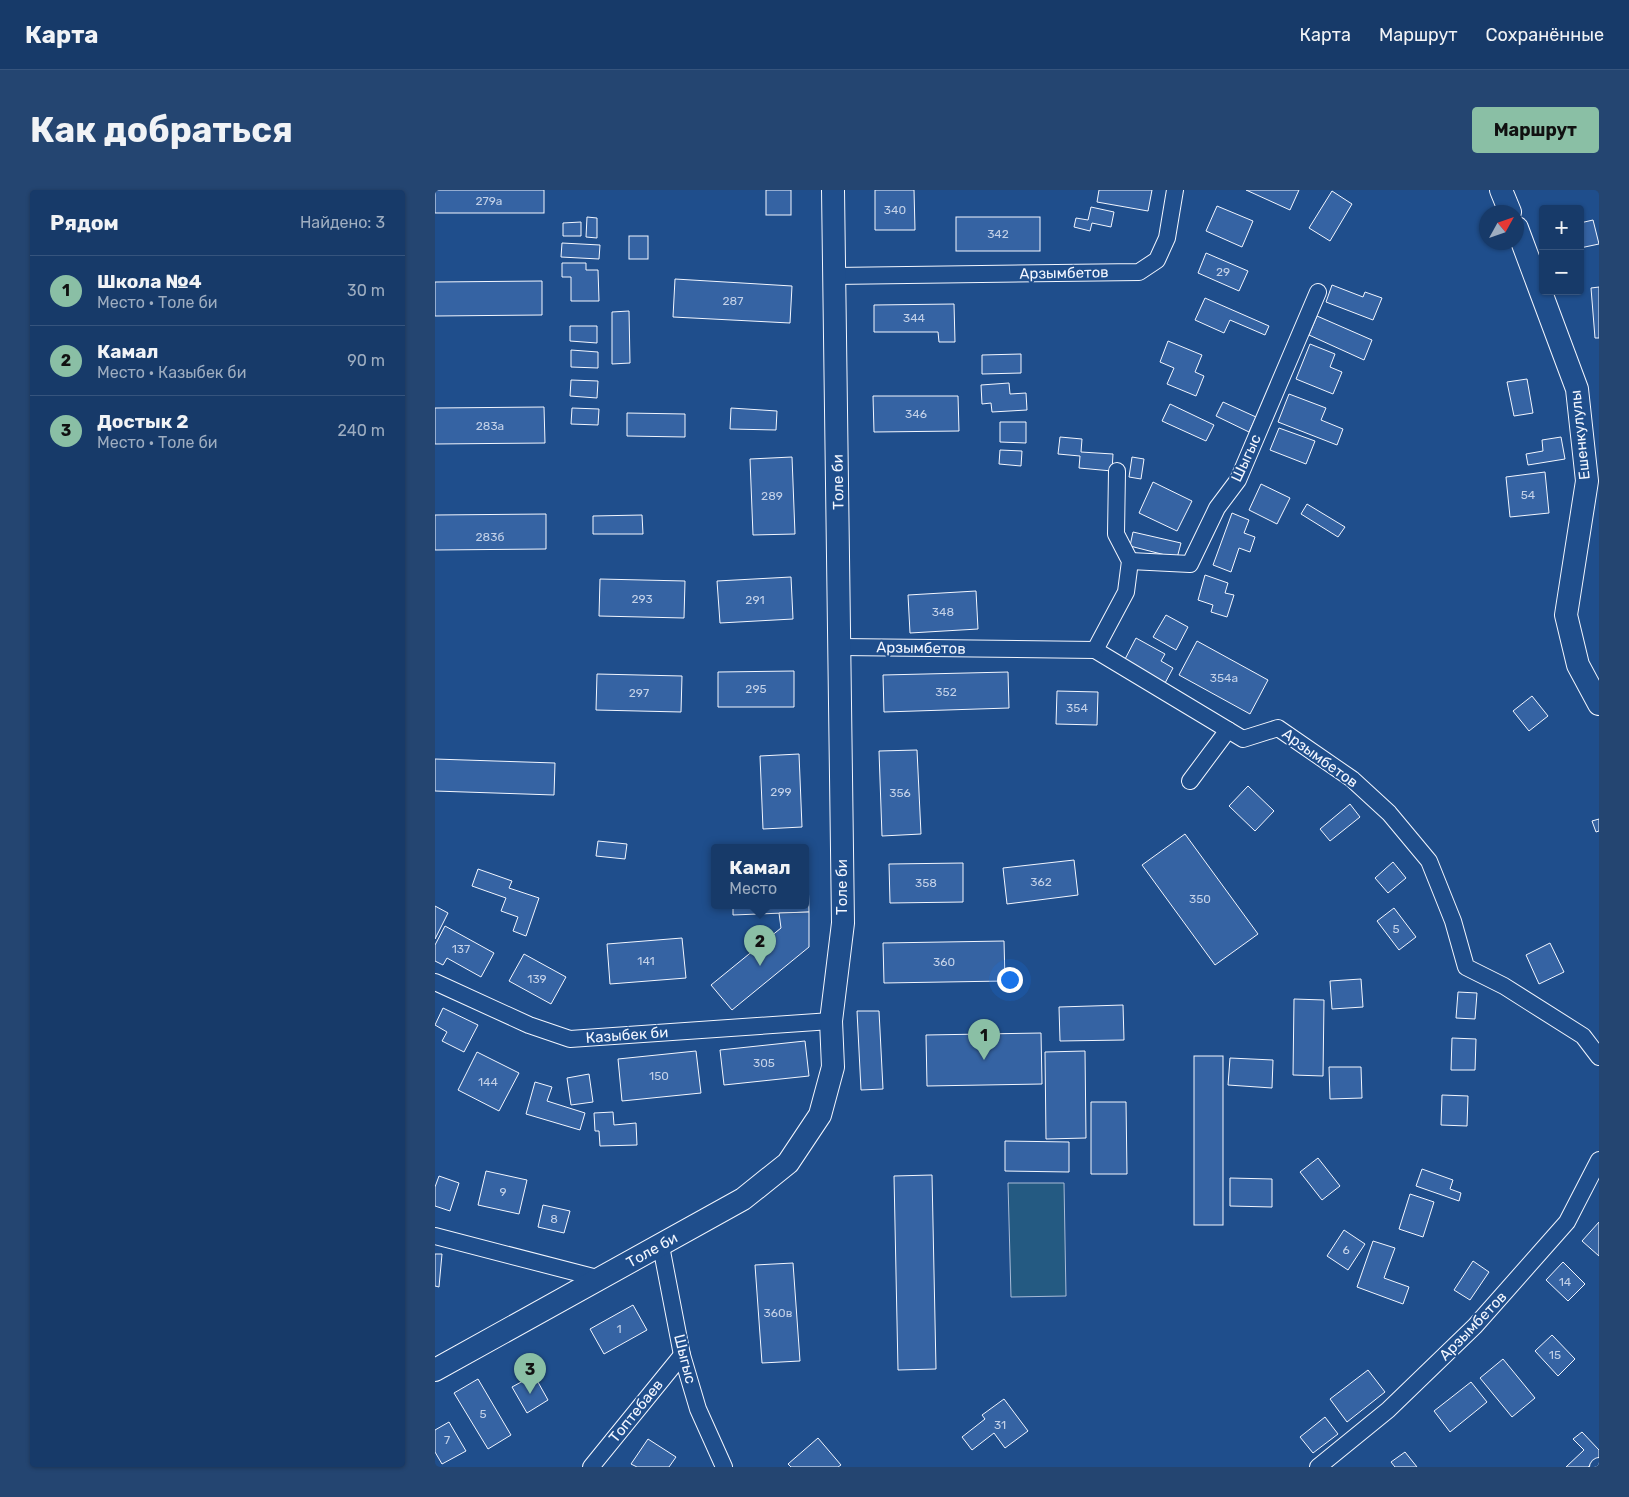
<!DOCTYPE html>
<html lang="ru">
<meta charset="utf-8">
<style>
:root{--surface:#173a69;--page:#244571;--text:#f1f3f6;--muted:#9eadc0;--line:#36547d;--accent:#8abfa5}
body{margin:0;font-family:Rubik,sans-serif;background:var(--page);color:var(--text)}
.controls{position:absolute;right:15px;top:15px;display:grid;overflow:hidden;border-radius:5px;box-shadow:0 1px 4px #0004}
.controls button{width:45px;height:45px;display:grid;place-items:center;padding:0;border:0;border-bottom:1px solid var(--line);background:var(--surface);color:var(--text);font:25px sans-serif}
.compass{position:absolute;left:1044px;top:15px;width:45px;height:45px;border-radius:50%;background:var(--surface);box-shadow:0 1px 4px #0004;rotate:50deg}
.you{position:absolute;left:574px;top:789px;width:18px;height:18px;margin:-12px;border:4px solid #fff;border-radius:50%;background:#1a73e8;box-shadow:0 0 0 8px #1a73e833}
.badge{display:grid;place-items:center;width:32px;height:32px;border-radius:50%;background:var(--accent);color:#111;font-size:16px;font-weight:700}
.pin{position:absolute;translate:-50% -41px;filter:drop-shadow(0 1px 2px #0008)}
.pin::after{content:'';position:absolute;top:26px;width:18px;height:15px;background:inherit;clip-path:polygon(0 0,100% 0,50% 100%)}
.popup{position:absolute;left:276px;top:654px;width:98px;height:65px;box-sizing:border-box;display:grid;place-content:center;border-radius:5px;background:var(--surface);filter:drop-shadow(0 1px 4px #0005);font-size:16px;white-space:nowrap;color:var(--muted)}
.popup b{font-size:19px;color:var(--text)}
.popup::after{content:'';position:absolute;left:50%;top:100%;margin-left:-10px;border:10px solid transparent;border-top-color:var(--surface)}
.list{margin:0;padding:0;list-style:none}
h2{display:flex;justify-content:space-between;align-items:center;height:65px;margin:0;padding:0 20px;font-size:21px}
h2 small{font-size:16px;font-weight:400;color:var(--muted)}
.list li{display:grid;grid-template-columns:32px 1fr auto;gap:15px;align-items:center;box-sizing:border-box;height:70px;padding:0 20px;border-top:1px solid var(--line)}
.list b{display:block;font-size:19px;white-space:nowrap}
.list p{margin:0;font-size:16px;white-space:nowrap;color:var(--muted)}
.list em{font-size:16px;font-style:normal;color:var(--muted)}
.map{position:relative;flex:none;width:1164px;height:1277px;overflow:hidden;border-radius:5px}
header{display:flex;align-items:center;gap:30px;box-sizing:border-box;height:70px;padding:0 25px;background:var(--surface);border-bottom:1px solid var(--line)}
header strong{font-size:24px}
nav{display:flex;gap:28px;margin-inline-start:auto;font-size:18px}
.intro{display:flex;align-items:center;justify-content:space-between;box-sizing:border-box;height:120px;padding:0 30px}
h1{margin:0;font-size:35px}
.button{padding:12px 22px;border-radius:5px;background:var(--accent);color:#111;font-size:18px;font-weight:700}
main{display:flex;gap:30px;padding:0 30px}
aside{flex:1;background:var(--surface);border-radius:5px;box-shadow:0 1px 4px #0004}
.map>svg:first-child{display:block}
.green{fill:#245a82;stroke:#a8bbd7}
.building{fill:#3563a3;stroke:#f2f6ff}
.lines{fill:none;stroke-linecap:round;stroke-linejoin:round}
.street-casing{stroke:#f2f6ff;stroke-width:18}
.secondary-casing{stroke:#f2f6ff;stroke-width:24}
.street{stroke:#1f4e8c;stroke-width:16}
.secondary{stroke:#1f4e8c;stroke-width:22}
.labels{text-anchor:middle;stroke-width:4;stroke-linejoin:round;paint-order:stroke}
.number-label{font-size:12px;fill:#c3d1e8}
.street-label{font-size:15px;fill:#f2f6ff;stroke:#1f4e8c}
</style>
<header>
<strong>Карта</strong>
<nav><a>Карта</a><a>Маршрут</a><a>Сохранённые</a></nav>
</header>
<div class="intro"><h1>Как добраться</h1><a class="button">Маршрут</a></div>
<main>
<aside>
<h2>Рядом<small>Найдено: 3</small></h2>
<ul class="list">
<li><span class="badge">1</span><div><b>Школа №4</b><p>Место · Толе би</p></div><em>30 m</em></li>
<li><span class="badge">2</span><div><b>Камал</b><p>Место · Казыбек би</p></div><em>90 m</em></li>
<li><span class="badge">3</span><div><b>Достык 2</b><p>Место · Толе би</p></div><em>240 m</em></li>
</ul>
</aside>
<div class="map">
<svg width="1164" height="1277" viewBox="0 0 1164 1277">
<rect width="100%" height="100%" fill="#1f4e8c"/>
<path class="green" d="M 573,993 L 629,993 L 631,1106 L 576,1107 Z"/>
<g class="building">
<rect x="0" y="0" width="109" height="23"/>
<rect x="331" y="0" width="25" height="25"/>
<path d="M 440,0 L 479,0 L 480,40 L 440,40 Z"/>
<path d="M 664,0 L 717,0 L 713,21 L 662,12 Z"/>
<path d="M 811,0 L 864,0 L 855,20 Z"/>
<path d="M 897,1 L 917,14 L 895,51 L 874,38 Z"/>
<path d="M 782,16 L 818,31 L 807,57 L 771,41 Z"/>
<path d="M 656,17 L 679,22 L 676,37 L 657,33 L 655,41 L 639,37 L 641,28 L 653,30 Z"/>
<path d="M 152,27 L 162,28 L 162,48 L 151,47 Z"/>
<rect x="521" y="27" width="84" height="34"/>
<path d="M 1158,30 L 1164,54 L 1145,58 L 1145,33 Z"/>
<path d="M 146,32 L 146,46 L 128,46 L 128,33 Z"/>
<rect x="194" y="46" width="19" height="23"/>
<path d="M 127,53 L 165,55 L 164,69 L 126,67 Z"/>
<path d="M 771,63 L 813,81 L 804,101 L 763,83 Z"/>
<path d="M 127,73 L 151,73 L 151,80 L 163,80 L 164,111 L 136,111 L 136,87 L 127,87 Z"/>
<path d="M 240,89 L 357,96 L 355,133 L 238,127 Z"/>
<path d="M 107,91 L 107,125 L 0,126 L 0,92 Z"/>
<path d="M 897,95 L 928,107 L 930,102 L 947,108 L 938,130 L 891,112 Z"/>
<path d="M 1164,97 L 1164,148 L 1160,148 L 1156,98 Z"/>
<path d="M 770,108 L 834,136 L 830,145 L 795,130 L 789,143 L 760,130 Z"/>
<path d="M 519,114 L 520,152 L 504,152 L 503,142 L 439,142 L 439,115 Z"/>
<path d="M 194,121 L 195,173 L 177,174 L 177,122 Z"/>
<path d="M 882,126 L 937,150 L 929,170 L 874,145 Z"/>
<path d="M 135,136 L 162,136 L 162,153 L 135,151 Z"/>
<path d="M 733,151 L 767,165 L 760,182 L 769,186 L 761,206 L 732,194 L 739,178 L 725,172 Z"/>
<path d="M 875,154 L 900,164 L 895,177 L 907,182 L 898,204 L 861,189 Z"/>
<path d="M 136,160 L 163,162 L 163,178 L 136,177 Z"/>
<path d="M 586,164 L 586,183 L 547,184 L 547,165 Z"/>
<path d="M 1092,189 L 1098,223 L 1079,226 L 1072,192 Z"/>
<path d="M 136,190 L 163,191 L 162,208 L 135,206 Z"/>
<path d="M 574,193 L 575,204 L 591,203 L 592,220 L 557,222 L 556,213 L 547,214 L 546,195 Z"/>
<path d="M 854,204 L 891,218 L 886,230 L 908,239 L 902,255 L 843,232 Z"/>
<path d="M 438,206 L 523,206 L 524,241 L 439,242 Z"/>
<path d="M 788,212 L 821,227 L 814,242 L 781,226 Z"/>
<path d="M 735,214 L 779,235 L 771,251 L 727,231 Z"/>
<path d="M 109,217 L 110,253 L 0,254 L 0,218 Z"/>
<path d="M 137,218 L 164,219 L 163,235 L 136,234 Z"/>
<path d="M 296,218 L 342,221 L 341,240 L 295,239 Z"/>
<path d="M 192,223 L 250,224 L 250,247 L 192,246 Z"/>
<path d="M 565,232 L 591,232 L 591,253 L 565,252 Z"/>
<path d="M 844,238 L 880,251 L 871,274 L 835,260 Z"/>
<path d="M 625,247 L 647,249 L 646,262 L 678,264 L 677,281 L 644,278 L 645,266 L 623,264 Z"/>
<path d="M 1126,247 L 1130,269 L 1093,275 L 1091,264 L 1108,261 L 1107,250 Z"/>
<path d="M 565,260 L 587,261 L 586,276 L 564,274 Z"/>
<path d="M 357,267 L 360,344 L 318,345 L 315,269 Z"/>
<path d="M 697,267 L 709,269 L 706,289 L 694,287 Z"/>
<path d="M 1110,282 L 1114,323 L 1075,327 L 1071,287 Z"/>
<path d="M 718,292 L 757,311 L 742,341 L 704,323 Z"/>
<path d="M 826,294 L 855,308 L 842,334 L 814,320 Z"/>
<path d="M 872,314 L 910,337 L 903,347 L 866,324 Z"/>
<path d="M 797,323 L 814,330 L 809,343 L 820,347 L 815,362 L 804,358 L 796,382 L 778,375 Z"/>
<path d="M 111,324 L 111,359 L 0,360 L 0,325 Z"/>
<path d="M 207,325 L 208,344 L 158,344 L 158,326 Z"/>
<path d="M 698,342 L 746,353 L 742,368 L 695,356 Z"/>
<path d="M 770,385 L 793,393 L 790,403 L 799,405 L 792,427 L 776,422 L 778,415 L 763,410 Z"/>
<path d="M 356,387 L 358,429 L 285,433 L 282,391 Z"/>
<path d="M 165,389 L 250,391 L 249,428 L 164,426 Z"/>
<path d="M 541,401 L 543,439 L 475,443 L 473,405 Z"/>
<path d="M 731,425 L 753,437 L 741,460 L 718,447 Z"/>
<path d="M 701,448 L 730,464 L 726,471 L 738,478 L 729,495 L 688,473 Z"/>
<path d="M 762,451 L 833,490 L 815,524 L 744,485 Z"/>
<path d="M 359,481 L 359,517 L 283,517 L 283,482 Z"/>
<path d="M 573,482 L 574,518 L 449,522 L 448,485 Z"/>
<path d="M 162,484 L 247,486 L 246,522 L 161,520 Z"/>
<path d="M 622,501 L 663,502 L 662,535 L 621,534 Z"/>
<path d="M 1097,506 L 1113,526 L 1094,541 L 1078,521 Z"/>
<path d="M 482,560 L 486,644 L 447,646 L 444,561 Z"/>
<path d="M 364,564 L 367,637 L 328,639 L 325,566 Z"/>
<path d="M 0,569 L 120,573 L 119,605 L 0,601 Z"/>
<path d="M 813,596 L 839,621 L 820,641 L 794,616 Z"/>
<path d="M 915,614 L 925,627 L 895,651 L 885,639 Z"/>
<path d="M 1164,629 L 1164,641 L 1161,642 L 1157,631 Z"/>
<path d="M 750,644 L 823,744 L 780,775 L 707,675 Z"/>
<path d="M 163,651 L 192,654 L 190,669 L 161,666 Z"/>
<path d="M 639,670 L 643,705 L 572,714 L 568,678 Z"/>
<path d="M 958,672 L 971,688 L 953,703 L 940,688 Z"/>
<path d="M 528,673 L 528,712 L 455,713 L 454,674 Z"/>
<path d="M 43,679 L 77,691 L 74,698 L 104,708 L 91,746 L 78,741 L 83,727 L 66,721 L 71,708 L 37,696 Z"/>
<path d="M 370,686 L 373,686 L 374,722 L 298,725 L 298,715 L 370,715 Z"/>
<path d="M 0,716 L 13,723 L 0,749 Z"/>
<path d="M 959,718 L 981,747 L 964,760 L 942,731 Z"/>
<path d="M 374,722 L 374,757 L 297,820 L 276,795 L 346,738 L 344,723 Z"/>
<path d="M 10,736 L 59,763 L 46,787 L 12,768 L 8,775 L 0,771 L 0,755 Z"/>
<path d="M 247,748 L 251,788 L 175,794 L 172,754 Z"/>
<path d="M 569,751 L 570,791 L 449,793 L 448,753 Z"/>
<path d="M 1115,753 L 1129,782 L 1104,794 L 1091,765 Z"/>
<path d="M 89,764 L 131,787 L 116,814 L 74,791 Z"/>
<path d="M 926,789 L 928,817 L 897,819 L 895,791 Z"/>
<path d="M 1023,802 L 1042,803 L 1040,829 L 1021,828 Z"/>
<path d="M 859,809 L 889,810 L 888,886 L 858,885 Z"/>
<path d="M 688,815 L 689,850 L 625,851 L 624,817 Z"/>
<path d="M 8,818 L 43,835 L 29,862 L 7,851 L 12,842 L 0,835 Z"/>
<path d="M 422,821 L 444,821 L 448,899 L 426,900 Z"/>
<path d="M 606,843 L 607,894 L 492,896 L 491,845 Z"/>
<path d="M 1017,848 L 1041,849 L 1040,880 L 1016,880 Z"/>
<path d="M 370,851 L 374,886 L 289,895 L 285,860 Z"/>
<path d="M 261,861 L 266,903 L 187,911 L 183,869 Z"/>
<path d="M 650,861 L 651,948 L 611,949 L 610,862 Z"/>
<path d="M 42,862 L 84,883 L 64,921 L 23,900 Z"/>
<rect x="759" y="866" width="29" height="169"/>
<path d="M 795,868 L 838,870 L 837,898 L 793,895 Z"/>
<path d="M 894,877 L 926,877 L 927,908 L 895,909 Z"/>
<path d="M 154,884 L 158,912 L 136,915 L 132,888 Z"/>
<path d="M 100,892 L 117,897 L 112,911 L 150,923 L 145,940 L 91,924 Z"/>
<path d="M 1007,905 L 1033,906 L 1032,936 L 1006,935 Z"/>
<path d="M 656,912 L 691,912 L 692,984 L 656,984 Z"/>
<path d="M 178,922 L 179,935 L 201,933 L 202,955 L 165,956 L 164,941 L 160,941 L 159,923 Z"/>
<path d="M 570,951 L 634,952 L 634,982 L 570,981 Z"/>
<path d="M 883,968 L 905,996 L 887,1010 L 865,982 Z"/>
<path d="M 987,979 L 1018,990 L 1015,999 L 1026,1003 L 1024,1011 L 981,996 Z"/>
<path d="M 51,981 L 92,990 L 84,1024 L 43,1015 Z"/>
<path d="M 497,985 L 501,1179 L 463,1180 L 459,986 Z"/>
<path d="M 4,986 L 24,993 L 15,1021 L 0,1016 L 0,997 Z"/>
<path d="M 795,988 L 837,989 L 837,1017 L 795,1016 Z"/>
<path d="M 975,1004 L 999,1012 L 988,1047 L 964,1039 Z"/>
<path d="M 108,1015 L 135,1021 L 129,1043 L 103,1037 Z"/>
<path d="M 1164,1032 L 1164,1066 L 1147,1051 Z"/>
<path d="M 909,1040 L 930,1054 L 913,1080 L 892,1066 Z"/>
<path d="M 938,1051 L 960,1058 L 949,1088 L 974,1097 L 968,1114 L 922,1097 Z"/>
<path d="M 0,1064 L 7,1064 L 4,1097 L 0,1096 Z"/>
<path d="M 1038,1071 L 1054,1082 L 1035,1110 L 1019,1100 Z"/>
<path d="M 1128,1072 L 1150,1094 L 1133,1111 L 1111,1090 Z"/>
<path d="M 358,1073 L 365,1171 L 327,1173 L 320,1075 Z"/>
<path d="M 198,1115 L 212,1140 L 169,1164 L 155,1139 Z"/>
<path d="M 1117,1145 L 1140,1169 L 1123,1186 L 1100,1161 Z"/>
<path d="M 1068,1169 L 1100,1208 L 1077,1227 L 1045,1188 Z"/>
<path d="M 933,1180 L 950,1202 L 912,1232 L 895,1209 Z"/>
<path d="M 99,1185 L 113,1210 L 92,1223 L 77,1197 Z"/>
<path d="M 43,1189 L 76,1245 L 53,1259 L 19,1203 Z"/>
<path d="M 1036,1192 L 1052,1212 L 1015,1242 L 999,1221 Z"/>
<path d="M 569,1209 L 593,1241 L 570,1258 L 559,1243 L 537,1260 L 527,1247 L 550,1229 L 547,1225 Z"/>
<path d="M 890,1227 L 903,1244 L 878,1263 L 865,1247 Z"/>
<path d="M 14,1232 L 31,1261 L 7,1274 L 0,1262 L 0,1240 Z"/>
<path d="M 1147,1242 L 1164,1260 L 1164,1267 L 1153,1277 L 1131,1277 L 1149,1260 L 1138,1249 Z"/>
<path d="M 383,1248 L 406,1275 L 403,1277 L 356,1277 L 353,1274 Z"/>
<path d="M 213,1249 L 241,1267 L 234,1277 L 202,1277 L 196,1274 Z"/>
<path d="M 970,1262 L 982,1277 L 960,1277 L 956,1272 Z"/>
</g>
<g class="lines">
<defs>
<g id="street">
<path d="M 399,86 L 704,82 L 722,70 L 732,48 L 740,0"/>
<path d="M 695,371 L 755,374 L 782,318 L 803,290 L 883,102"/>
<path d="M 406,457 L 660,460 L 808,549 L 843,538 L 917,589 L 954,623 L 994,671 L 1018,731 L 1031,777 L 1069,796 L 1148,846 L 1164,867"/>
<path d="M 660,460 L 691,402 L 695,371 L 681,344 L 682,281"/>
<path d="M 755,591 L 793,540"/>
<path d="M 0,792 L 94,835 L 135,849 L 396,831"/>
<path d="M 0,1046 L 166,1089"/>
<path d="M 226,1056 L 247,1165 L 263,1219 L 289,1277"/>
<path d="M 156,1277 L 247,1165"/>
<path d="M 883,1277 L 953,1220 L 1040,1136 L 1132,1032 L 1164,970"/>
<path d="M 1163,1277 L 1164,1276"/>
</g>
<g id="secondary">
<path d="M 1066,0 L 1075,22"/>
<path d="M 1082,38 L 1142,199 L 1152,291 L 1131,425 L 1143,475 L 1164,514"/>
<path d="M 0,1180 L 308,1009 L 353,973 L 385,925 L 398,877 L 396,831 L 408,733 L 398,0"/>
</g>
</defs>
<use href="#street" class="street-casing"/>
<use href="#secondary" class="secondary-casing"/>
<use href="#street" class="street"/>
<use href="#secondary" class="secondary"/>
</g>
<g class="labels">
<g class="number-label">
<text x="54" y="15">279а</text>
<text x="460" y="24">340</text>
<text x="563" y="48">342</text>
<text x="788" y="86">29</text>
<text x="298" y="115">287</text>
<text x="479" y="132">344</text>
<text x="481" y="228">346</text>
<text x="55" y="240">283а</text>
<text x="1093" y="309">54</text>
<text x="337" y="310">289</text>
<text x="55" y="351">283б</text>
<text x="207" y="413">293</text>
<text x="320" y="414">291</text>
<text x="508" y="426">348</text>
<text x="789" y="492">354а</text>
<text x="321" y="503">295</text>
<text x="511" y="506">352</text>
<text x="204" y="507">297</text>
<text x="642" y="522">354</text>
<text x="346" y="606">299</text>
<text x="465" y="607">356</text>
<text x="606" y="696">362</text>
<text x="491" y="697">358</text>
<text x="765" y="713">350</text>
<text x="961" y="743">5</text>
<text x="26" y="763">137</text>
<text x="211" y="775">141</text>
<text x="509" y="776">360</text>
<text x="102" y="793">139</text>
<text x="329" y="877">305</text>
<text x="224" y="890">150</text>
<text x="53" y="896">144</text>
<text x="68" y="1006">9</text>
<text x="119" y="1033">8</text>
<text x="911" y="1064">6</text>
<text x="1130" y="1096">14</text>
<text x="343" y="1127">360в</text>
<text x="184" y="1143">1</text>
<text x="1120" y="1169">15</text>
<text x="48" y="1228">5</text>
<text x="565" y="1239">31</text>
<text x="12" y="1254">7</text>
</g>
<g class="street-label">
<text transform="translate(629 83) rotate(-1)" y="5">Арзымбетов</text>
<text transform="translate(1145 245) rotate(-96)" y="5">Ешенкулулы</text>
<text transform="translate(811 268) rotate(-65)" y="5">Шыгыс</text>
<text transform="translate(403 292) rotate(-91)" y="5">Толе би</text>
<text transform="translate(486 458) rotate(1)" y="5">Арзымбетов</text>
<text transform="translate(885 568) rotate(36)" y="5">Арзымбетов</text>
<text transform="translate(407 697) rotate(-90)" y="5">Толе би</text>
<text transform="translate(192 845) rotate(-4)" y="5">Казыбек би</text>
<text transform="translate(217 1060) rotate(-29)" y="5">Толе би</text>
<text transform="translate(1038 1136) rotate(-46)" y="5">Арзымбетов</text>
<text transform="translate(250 1169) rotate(76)" y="5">Шыгыс</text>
<text transform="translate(201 1221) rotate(-51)" y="5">Топтебаев</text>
</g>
</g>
</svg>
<div class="controls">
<button>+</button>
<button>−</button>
</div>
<svg class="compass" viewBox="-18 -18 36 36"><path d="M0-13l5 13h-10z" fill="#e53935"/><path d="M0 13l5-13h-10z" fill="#9eadc0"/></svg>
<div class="you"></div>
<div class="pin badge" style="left:549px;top:870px">1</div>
<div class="pin badge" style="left:325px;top:776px">2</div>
<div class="popup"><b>Камал</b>Место</div>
<div class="pin badge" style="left:95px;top:1204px">3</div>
</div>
</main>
